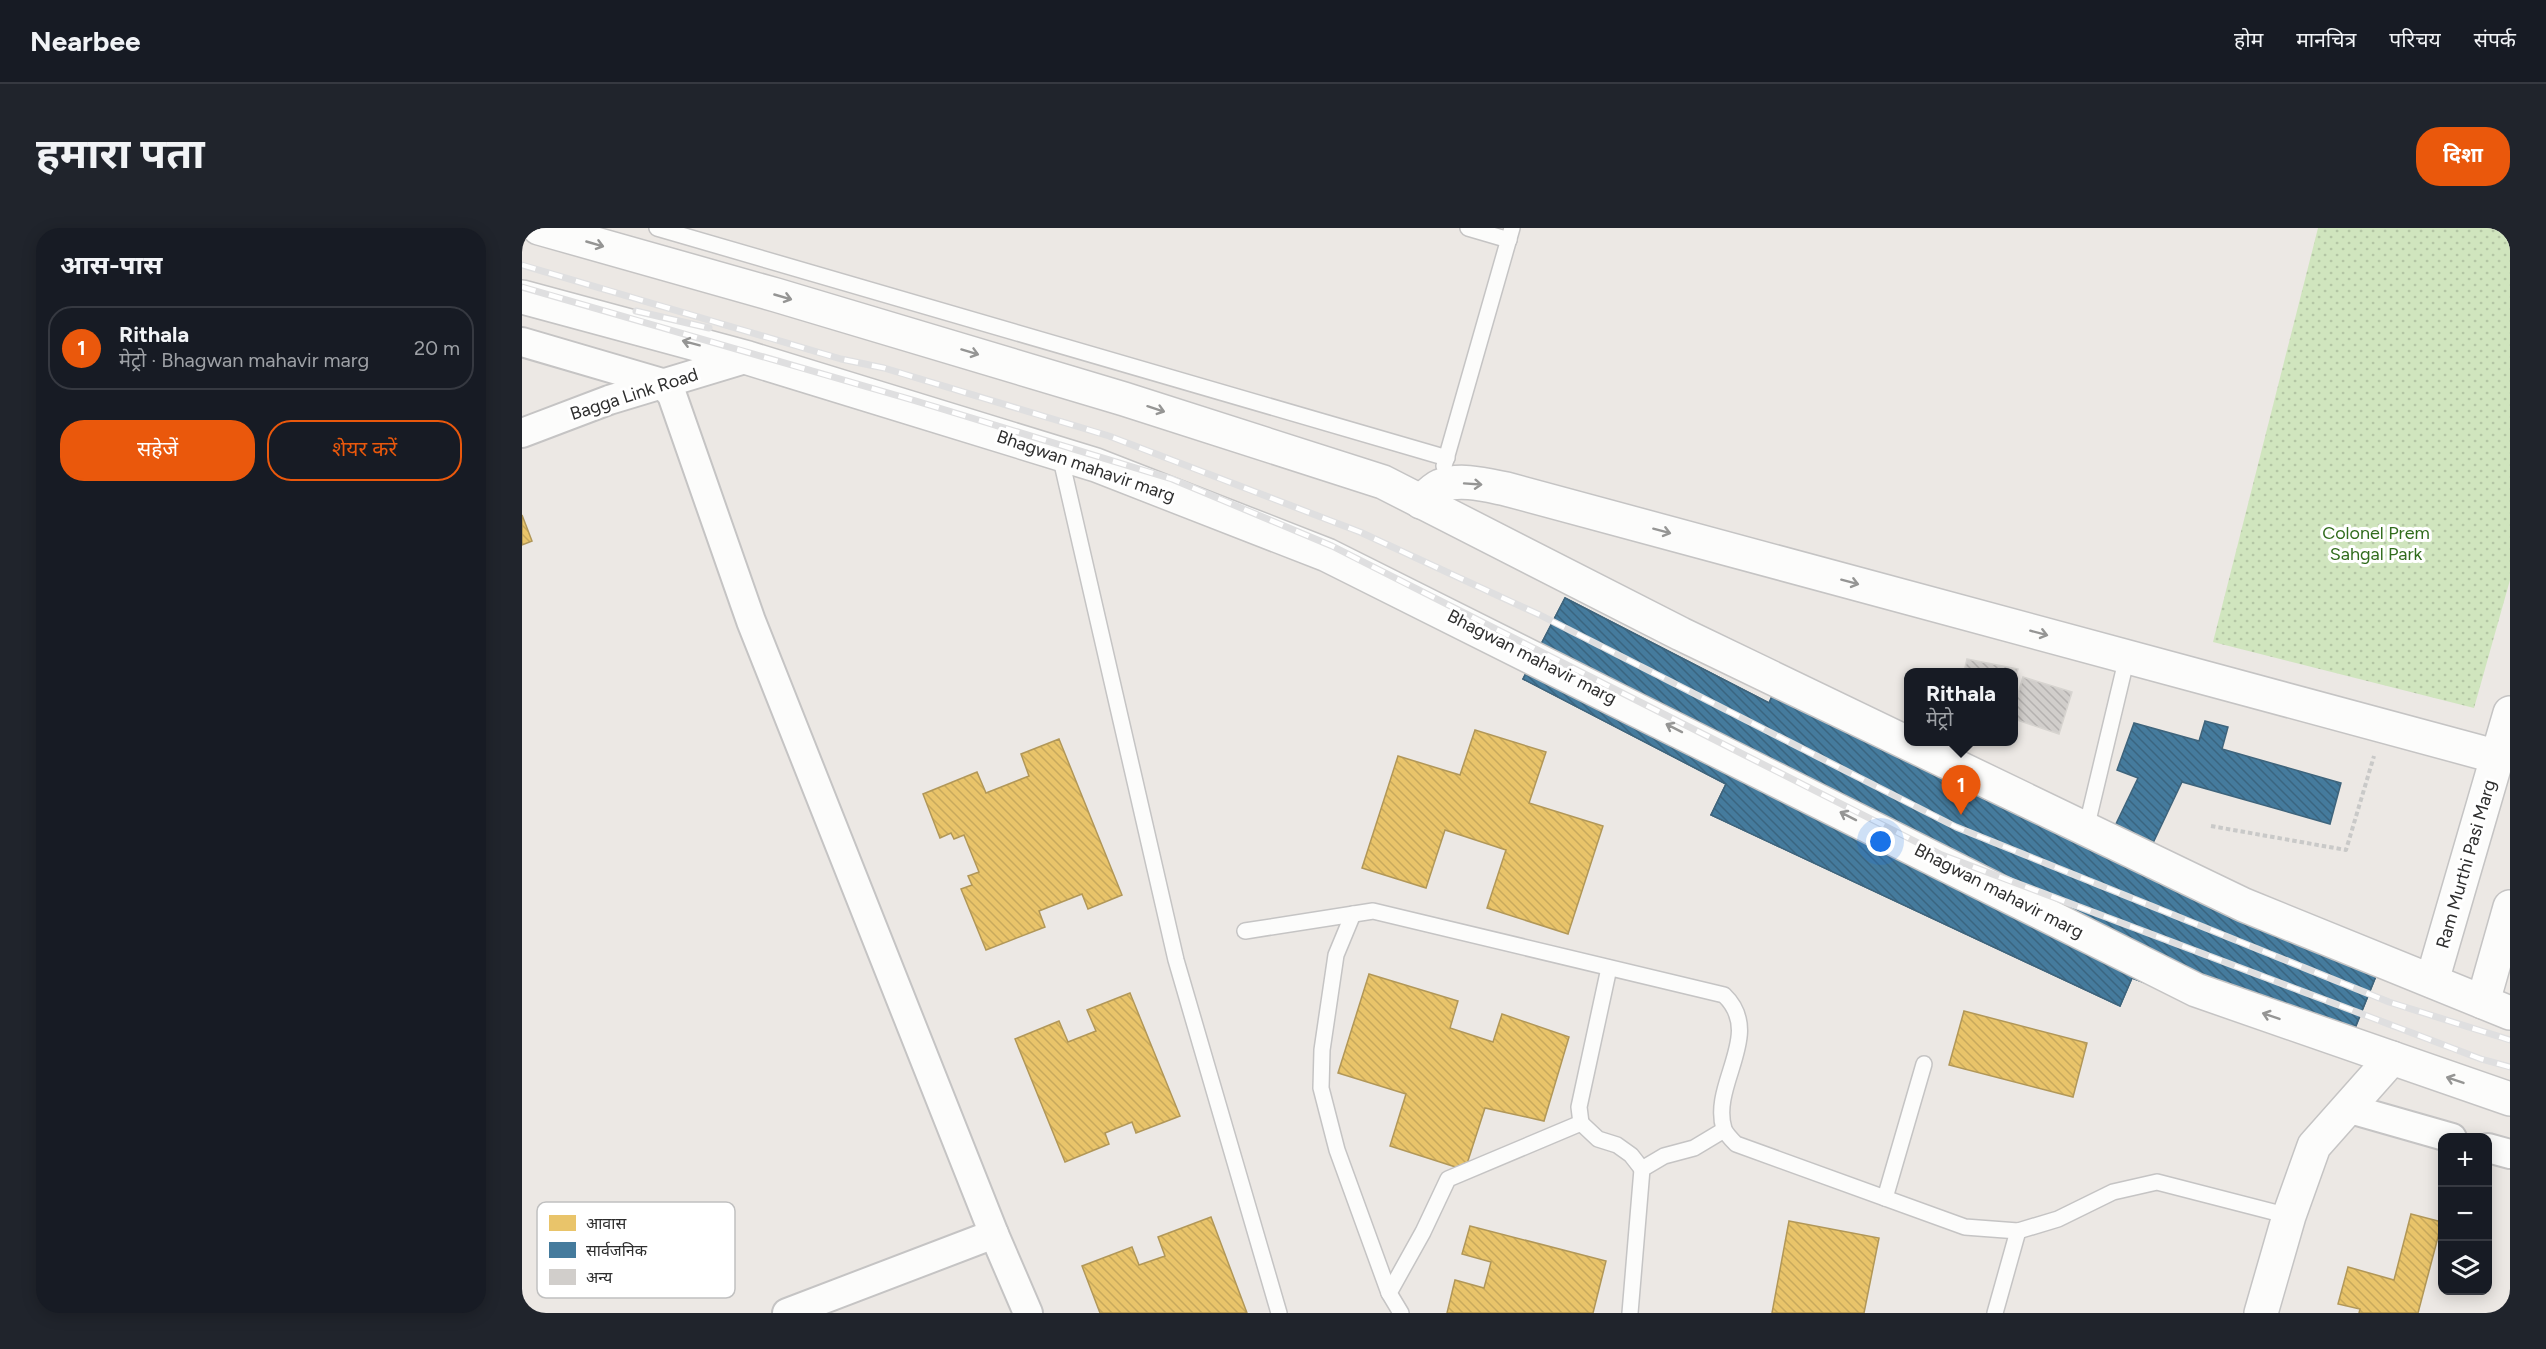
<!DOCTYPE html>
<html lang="hi">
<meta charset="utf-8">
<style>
:root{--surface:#171b24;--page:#20242c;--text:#f1f3f6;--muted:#9ea1a6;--line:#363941;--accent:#ea580c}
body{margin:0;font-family:Figtree,"Noto Sans Devanagari",sans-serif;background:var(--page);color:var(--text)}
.controls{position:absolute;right:18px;bottom:18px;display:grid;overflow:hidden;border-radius:12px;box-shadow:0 3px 15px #0003}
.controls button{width:54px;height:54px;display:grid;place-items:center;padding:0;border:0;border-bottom:2px solid var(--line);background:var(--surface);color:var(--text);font:30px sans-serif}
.you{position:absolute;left:1359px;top:614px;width:21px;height:21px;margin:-15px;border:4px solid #fff;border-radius:50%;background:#1a73e8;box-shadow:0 0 0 9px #1a73e833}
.badge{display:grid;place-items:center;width:39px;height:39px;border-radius:50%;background:var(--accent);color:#fff;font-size:20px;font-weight:700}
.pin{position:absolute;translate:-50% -50px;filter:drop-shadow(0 2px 3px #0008)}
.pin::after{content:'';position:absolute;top:32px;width:21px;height:18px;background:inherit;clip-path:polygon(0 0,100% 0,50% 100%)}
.popup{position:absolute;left:1382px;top:440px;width:114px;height:78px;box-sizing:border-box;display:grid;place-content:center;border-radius:12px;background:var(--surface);filter:drop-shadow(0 2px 4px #0005);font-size:20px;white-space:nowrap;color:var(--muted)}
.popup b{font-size:22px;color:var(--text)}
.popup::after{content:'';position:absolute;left:50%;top:100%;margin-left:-12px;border:12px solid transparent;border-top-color:var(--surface)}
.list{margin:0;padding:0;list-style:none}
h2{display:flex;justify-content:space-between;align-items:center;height:78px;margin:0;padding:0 24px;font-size:26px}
h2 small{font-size:20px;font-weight:400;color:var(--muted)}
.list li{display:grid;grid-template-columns:39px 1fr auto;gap:18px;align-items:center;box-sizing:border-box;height:84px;margin:0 12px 12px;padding:0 12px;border:2px solid var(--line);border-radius:24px}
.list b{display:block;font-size:22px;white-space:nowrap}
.list p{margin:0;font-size:20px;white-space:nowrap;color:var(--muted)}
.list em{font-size:20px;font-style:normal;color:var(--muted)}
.actions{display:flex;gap:12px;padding:18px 24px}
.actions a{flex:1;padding:14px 0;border:2px solid var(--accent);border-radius:24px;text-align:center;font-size:21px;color:var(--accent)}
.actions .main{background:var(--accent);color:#fff}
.icon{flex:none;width:33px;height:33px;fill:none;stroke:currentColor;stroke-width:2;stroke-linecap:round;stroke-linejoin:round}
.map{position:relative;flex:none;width:1988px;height:1085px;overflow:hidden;border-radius:24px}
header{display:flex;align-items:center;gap:36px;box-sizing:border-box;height:84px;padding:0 30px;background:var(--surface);border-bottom:2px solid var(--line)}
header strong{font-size:28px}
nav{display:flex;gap:33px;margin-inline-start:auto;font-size:21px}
.intro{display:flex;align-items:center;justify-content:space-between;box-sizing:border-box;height:144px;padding:0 36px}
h1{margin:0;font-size:42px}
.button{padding:15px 27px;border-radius:24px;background:var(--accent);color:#fff;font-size:21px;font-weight:700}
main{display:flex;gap:36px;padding:0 36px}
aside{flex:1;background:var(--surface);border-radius:24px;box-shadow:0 3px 15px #0003}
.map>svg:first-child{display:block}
.park{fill:url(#park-dots)}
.homes{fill:url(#homes-back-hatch);stroke:#b19758;stroke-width:1.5}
.public{fill:url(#public-back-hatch);stroke:#3e647c;stroke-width:1.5}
.building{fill:url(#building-back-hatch);stroke:#d7d4d0;stroke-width:1.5}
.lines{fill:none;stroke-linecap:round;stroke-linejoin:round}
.service-casing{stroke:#c5c4c4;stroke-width:18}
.minor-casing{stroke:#c5c4c4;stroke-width:32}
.tertiary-casing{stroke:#c5c4c4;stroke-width:36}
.secondary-casing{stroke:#c5c4c4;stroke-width:36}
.path{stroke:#c9c9c8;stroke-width:4;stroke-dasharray:4.5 3;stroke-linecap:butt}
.service{stroke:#fcfcfb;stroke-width:15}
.minor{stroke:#fcfcfb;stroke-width:28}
.tertiary{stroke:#fcfcfb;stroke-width:33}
.secondary{stroke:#fcfcfb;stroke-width:33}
.rail-casing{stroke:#dfdfe0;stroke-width:7}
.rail{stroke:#fff;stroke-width:4.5;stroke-dasharray:14;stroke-linecap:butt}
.oneway{stroke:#959594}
.labels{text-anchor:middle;stroke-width:6;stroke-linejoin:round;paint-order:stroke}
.street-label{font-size:18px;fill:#2e2e2e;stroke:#fff}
.park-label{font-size:18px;fill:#316c1d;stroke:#fff}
.key{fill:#fff;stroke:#c0c0c0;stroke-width:1.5}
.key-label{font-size:16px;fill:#2e2e2e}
</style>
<header>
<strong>Nearbee</strong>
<nav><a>होम</a><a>मानचित्र</a><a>परिचय</a><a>संपर्क</a></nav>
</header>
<div class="intro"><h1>हमारा पता</h1><a class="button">दिशा</a></div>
<main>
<aside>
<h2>आस-पास<small></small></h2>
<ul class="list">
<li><span class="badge">1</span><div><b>Rithala</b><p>मेट्रो · Bhagwan mahavir marg</p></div><em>20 m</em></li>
</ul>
<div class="actions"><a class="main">सहेजें</a><a>शेयर करें</a></div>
</aside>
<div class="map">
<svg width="1988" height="1085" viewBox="0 0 1988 1085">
<defs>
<pattern id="park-dots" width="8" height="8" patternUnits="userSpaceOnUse" patternTransform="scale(1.5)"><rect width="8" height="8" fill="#d0e5be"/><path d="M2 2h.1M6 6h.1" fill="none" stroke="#b3c5a4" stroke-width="1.8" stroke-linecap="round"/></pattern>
<pattern id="homes-back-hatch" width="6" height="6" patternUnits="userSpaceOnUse" patternTransform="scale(1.5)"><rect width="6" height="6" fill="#e9c46a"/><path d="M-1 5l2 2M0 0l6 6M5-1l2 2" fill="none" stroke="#c8a95c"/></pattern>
<pattern id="public-back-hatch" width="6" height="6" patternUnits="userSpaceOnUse" patternTransform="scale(1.5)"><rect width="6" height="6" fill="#457b9d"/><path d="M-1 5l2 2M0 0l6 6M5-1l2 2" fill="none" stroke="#3a6580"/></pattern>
<pattern id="building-back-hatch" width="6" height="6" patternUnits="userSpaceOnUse" patternTransform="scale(1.5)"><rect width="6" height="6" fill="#d1cecb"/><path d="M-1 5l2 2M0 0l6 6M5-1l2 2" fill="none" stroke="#b4b1af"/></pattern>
</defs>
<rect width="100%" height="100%" fill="#ece8e4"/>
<path class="park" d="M 1796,0 L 1988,0 L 1988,352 L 1952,480 L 1691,414 Z"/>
<g class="homes">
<path d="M 0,287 L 10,313 L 0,317 Z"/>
<path d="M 953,502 L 1024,524 L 1007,575 L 1081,598 L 1046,706 L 965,680 L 984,622 L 923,602 L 904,660 L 840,640 L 876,528 L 938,547 Z"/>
<path d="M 537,511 L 600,667 L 566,681 L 560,666 L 517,683 L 523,699 L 464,722 L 439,661 L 450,657 L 446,648 L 457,644 L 442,607 L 432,611 L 429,605 L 418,610 L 401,566 L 455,544 L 464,565 L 507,548 L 499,526 Z"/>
<path d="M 847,746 L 936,773 L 928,800 L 971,814 L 980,786 L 1047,809 L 1022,893 L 963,880 L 943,942 L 868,918 L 884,866 L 816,845 Z"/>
<path d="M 608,765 L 658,888 L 614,905 L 610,894 L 583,905 L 587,916 L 543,934 L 493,811 L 537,793 L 546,814 L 574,803 L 565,782 Z"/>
<path d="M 1442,783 L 1565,815 L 1551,869 L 1427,837 Z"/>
<path d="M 1889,986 L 1920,994 L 1896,1085 L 1837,1085 L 1838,1081 L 1816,1076 L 1826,1039 L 1872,1052 Z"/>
<path d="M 689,989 L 725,1085 L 578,1085 L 560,1038 L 610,1019 L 617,1037 L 643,1028 L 636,1009 Z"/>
<path d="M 1267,993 L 1357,1010 L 1342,1085 L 1250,1085 Z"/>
<path d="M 948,998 L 1084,1033 L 1071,1085 L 925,1085 L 933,1052 L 962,1060 L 969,1034 L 940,1026 Z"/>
</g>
<g class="public">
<path d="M 1043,370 L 1247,475 L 1261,444 L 1856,743 L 1822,828 L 1610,750 L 1598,778 L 1189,587 L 1204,556 L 1001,451 Z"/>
<path d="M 1043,370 L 1247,475 L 1261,444 L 1856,743 L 1821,829 L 1610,750 L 1598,778 L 1189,587 L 1204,556 L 1001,451 Z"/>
<path d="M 1683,493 L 1706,499 L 1700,521 L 1819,555 L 1808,596 L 1660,554 L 1631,615 L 1593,598 L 1616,550 L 1595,542 L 1612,495 L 1677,513 Z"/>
</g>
<g class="building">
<path d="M 1445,431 L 1496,441 L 1492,454 L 1492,444 L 1442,444 Z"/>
<path d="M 1501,449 L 1550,464 L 1537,506 L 1492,491 L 1492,479 Z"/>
</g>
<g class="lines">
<defs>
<g id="service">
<path d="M 135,0 L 925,230"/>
<path d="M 946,0 L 987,12"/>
<path d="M 538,227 L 654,732 L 757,1085"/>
<path d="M 922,238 L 990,0"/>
<path d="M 1564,601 L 1605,429"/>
<path d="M 831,686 L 814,727 L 800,822 L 799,860 L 815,922 L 867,1065"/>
<path d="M 723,703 L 851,683 L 1202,767 C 1243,806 1188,856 1202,901 C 1204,906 1210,912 1214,916 L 1443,999 L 1496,1003 L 1536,991 L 1591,964 L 1635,954 L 1767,988"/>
<path d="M 1059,895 L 1057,879 L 1087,740"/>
<path d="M 1363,970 L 1402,836"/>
<path d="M 879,1085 L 867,1065 L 901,1004 L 926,951 L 1059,895 L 1076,911 L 1095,917 L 1109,927 L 1120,941"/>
<path d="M 1108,1085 L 1120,941 L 1142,928 L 1172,920 L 1202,902"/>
<path d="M 1473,1085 L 1496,1003"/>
</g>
<g id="minor">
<path d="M 0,114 L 140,155 L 150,167 L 229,393 L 472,1006 L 506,1085"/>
<path d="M 0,205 L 87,172 L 226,130"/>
<path d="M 1825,880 L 1930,910"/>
<path d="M 1966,920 L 1988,926"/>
<path d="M 265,1085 L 472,1006"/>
</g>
<g id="tertiary">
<path d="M 1910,753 L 1988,485"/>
<path d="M 1961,774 L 1988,679"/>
<path d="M 1739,1085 L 1767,988 L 1792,918 L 1870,830"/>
</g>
<g id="secondary">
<path d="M 17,0 L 254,67 L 602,171 L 861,254 L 1159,406 L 1722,677 L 1988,785"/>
<path d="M 0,69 L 226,130 L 574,237 L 805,327 L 1674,762 L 1988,871"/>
<path d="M 899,274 C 904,269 911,261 918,258 C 938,250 964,257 984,261 L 1976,529"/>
</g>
</defs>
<use href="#service" class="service-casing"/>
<use href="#minor" class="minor-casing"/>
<use href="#tertiary" class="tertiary-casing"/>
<use href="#secondary" class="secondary-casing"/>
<path class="path" d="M 1689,598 L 1824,622 L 1852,528"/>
<use href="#service" class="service"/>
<use href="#minor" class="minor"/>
<use href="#tertiary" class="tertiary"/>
<use href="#secondary" class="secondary"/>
<defs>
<g id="rail">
<path d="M 0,37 L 319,131 L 362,140 L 587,208 L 838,304 L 1018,387 L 1434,599 L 1867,774 L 1988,812"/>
<path d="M 0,59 L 394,173 L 650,251 L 810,318 L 1420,627 L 1959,831 L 1988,839"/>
<path d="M 114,83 L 187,100"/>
</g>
</defs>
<use href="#rail" class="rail-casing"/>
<use href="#rail" class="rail"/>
</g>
<defs><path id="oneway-shaft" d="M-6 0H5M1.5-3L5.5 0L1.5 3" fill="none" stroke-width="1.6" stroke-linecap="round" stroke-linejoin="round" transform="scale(1.5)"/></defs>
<g class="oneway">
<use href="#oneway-shaft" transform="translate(73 16) rotate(16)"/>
<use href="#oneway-shaft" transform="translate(261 69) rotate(16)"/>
<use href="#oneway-shaft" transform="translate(169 115) rotate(-165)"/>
<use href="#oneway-shaft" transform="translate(448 124) rotate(17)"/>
<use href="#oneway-shaft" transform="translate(634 181) rotate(18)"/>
<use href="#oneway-shaft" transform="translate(951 256) rotate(4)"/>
<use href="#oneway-shaft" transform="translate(1140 303) rotate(15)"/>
<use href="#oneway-shaft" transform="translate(1328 354) rotate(15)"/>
<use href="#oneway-shaft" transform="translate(1517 405) rotate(15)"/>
<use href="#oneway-shaft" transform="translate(1152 500) rotate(-153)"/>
<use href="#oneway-shaft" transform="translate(1326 588) rotate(-153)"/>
<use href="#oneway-shaft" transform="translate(1749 788) rotate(-161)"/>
<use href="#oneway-shaft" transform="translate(1933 852) rotate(-161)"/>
</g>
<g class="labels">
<g class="street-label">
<text transform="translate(112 166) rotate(-18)" y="6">Bagga Link Road</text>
<text transform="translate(564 238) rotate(19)" y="6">Bhagwan mahavir marg</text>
<text transform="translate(1010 429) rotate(27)" y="6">Bhagwan mahavir marg</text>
<text transform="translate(1944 636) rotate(-74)" y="6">Ram Murthi Pasi Marg</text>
<text transform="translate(1477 663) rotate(27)" y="6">Bhagwan mahavir marg</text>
</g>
<g class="park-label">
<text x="1854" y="311">Colonel Prem<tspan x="1854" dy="21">Sahgal Park</tspan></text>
</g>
</g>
<rect x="15" y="974" width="198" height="96" rx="9" class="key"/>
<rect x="27" y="987" width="27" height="16" fill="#e9c46a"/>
<rect x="27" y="1014" width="27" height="16" fill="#457b9d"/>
<rect x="27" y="1041" width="27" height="16" fill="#d1cecb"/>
<g class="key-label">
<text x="64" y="1001">आवास</text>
<text x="64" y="1028">सार्वजनिक</text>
<text x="64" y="1055">अन्य</text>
</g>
</svg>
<div class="controls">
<button>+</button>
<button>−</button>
<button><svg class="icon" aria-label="layers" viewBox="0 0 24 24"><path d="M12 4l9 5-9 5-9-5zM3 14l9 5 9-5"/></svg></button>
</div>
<div class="you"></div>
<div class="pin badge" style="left:1439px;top:587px">1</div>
<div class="popup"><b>Rithala</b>मेट्रो</div>
</div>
</main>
